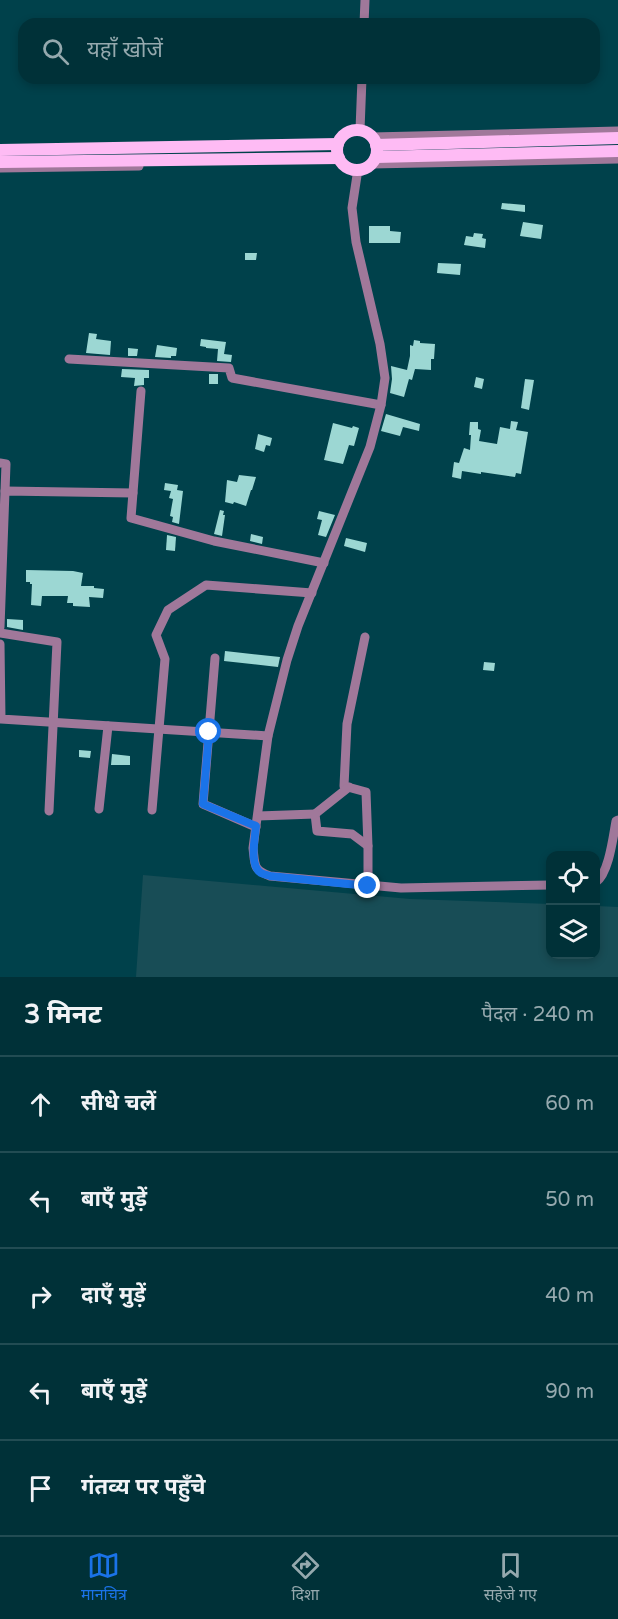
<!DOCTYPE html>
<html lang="hi">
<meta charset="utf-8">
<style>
:root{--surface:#003138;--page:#0e3d43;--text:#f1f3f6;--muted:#95a9ae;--line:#224c53;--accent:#1a73e8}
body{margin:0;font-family:"Varela Round","Noto Sans Devanagari",sans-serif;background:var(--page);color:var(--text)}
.controls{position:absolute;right:18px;bottom:18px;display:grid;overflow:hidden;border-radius:12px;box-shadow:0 3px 9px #0003}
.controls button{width:54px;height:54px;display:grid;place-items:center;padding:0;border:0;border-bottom:2px solid var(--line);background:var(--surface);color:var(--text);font:30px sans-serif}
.stop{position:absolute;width:18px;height:18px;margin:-14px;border:4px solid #1a73e8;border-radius:50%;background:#fff}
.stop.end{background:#1a73e8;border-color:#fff;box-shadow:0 2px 6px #0008}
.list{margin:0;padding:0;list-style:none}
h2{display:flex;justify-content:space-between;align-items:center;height:78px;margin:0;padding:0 24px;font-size:26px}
h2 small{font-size:20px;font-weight:400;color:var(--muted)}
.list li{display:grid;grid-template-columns:39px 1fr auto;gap:18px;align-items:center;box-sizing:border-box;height:96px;padding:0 24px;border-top:2px solid var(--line)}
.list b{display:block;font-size:22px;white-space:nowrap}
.list em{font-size:20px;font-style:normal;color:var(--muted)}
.icon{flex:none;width:33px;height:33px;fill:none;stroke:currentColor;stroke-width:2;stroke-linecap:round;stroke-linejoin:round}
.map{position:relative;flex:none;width:618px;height:977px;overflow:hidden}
.search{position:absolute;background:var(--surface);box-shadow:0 3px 9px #0003;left:18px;right:18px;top:18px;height:66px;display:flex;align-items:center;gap:15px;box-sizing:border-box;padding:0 21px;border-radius:18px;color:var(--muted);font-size:22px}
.sheet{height:558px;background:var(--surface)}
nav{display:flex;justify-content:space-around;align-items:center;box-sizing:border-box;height:84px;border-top:2px solid var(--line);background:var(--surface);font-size:16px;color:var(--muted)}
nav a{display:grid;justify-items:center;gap:3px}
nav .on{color:var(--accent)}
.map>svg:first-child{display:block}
.built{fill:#184d56}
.building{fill:#9cd7d3}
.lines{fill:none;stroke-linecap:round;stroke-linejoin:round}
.minor{stroke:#a0789a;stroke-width:9}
.major{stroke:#febbf4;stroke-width:12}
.route{stroke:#1a73e8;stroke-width:8}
</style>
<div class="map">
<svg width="618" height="977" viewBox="0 0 618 977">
<rect width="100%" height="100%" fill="#00414b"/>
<path class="built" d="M 143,875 L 410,899 L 550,904 L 550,954 L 596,954 L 596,906 L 618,907 L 618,977 L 136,977 Z"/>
<g class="building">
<path d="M 502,203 L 525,205 L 525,212 L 501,209 Z"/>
<path d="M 523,222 L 543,225 L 541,239 L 520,236 Z"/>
<path d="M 369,226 L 390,226 L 390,231 L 401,232 L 400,243 L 369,243 Z"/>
<path d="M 474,233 L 483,234 L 482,238 L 486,239 L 485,248 L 464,245 L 466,236 L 473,237 Z"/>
<path d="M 245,253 L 257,253 L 256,260 L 245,260 Z"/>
<path d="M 438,263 L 461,264 L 460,275 L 437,273 Z"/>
<path d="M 89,333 L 97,334 L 96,339 L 111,341 L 110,355 L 86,353 Z"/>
<path d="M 201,339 L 226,342 L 224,354 L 232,355 L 231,362 L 217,361 L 218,349 L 206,348 L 206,347 L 200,346 Z"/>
<path d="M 414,340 L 420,341 L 420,343 L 435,344 L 434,359 L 431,359 L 431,370 L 415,369 L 412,380 L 409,379 L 404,397 L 390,393 L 392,379 L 391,366 L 407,370 L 410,356 L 410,345 L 413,346 Z"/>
<path d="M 157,345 L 177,348 L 176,356 L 171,356 L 171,358 L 155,357 Z"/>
<path d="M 128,348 L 138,349 L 137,356 L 128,356 Z"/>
<path d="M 122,369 L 149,370 L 149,378 L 144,378 L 144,385 L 134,386 L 135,378 L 121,377 Z"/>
<rect x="209" y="374" width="9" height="10"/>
<path d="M 476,377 L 484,379 L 482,389 L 474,387 Z"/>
<path d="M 525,379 L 534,380 L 529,410 L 521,408 Z"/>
<path d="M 386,414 L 420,424 L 419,431 L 403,427 L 400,436 L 381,431 Z"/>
<path d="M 511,421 L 518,422 L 516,430 L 528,432 L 521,474 L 516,473 L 515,477 L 481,472 L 481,474 L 462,471 L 461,479 L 452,477 L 454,462 L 459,463 L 464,448 L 470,450 L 471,435 L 469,435 L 470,422 L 478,422 L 478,429 L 481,430 L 479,441 L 497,444 L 500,427 L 510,429 Z"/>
<path d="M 333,423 L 352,428 L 353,426 L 359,428 L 354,446 L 349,445 L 343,464 L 324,460 Z"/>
<path d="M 258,434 L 272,438 L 270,446 L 266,445 L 264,452 L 255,449 Z"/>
<path d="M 239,475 L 256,477 L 252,490 L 251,490 L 246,506 L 234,502 L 233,504 L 225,502 L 227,480 L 237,482 Z"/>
<path d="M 165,483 L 178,485 L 177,490 L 183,491 L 179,524 L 172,522 L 173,517 L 170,516 L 173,499 L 169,498 L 171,491 L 164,490 Z"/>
<path d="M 220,510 L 224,511 L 223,515 L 225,515 L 222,536 L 214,534 Z"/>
<path d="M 319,511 L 335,515 L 326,537 L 318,535 L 322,520 L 317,519 Z"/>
<path d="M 251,534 L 263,537 L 262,544 L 250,541 Z"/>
<path d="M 167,535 L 176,537 L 175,551 L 166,550 Z"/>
<path d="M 346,538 L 367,543 L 365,552 L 344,546 Z"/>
<path d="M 26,570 L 73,571 L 83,573 L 81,586 L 94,586 L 94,588 L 104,589 L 103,598 L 89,597 L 90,607 L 73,606 L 73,603 L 67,603 L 68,596 L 42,596 L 41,606 L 31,605 L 32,584 L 30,584 L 30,582 L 26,582 Z"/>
<path d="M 7,619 L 23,620 L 23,630 L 7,627 Z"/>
<path d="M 225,651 L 280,657 L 278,667 L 224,661 Z"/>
<path d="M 484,662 L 495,663 L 494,671 L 483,670 Z"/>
<path d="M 79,750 L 91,751 L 90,758 L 79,757 Z"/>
<path d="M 112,754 L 130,756 L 130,765 L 111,765 Z"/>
</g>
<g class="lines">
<g class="minor">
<path d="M 364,24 L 365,0"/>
<path d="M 360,130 L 362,78"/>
<path d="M 372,137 L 618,131"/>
<path d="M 371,164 L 618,159"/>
<path d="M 0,168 L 139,166"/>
<path d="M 358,169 L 352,208 L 356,242 L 380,344 L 385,378 L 381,405 L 370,447 L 298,626 L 287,660 L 268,736 L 253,848 C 255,865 253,870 270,876 L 401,888 L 550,885"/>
<path d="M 69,359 L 229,368 L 232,378 L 381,405"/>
<path d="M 141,391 L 131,518 L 214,541 L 324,563"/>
<path d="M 0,463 L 6,464 L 5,491"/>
<path d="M 0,627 L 5,491 L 133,493"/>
<path d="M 0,633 L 57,642 L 49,811"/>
<path d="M 365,637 L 347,724 L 344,786 L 366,792 L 368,846 L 368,886"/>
<path d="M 0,644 L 1,719 L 268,736"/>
<path d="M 215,658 L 203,804 L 256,827"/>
<path d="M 349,787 L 315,814 L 317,831 L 352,834 L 368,846"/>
<path d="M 99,809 L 108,726"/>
<path d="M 152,810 L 165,659 L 156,635 L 168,610 L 206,585 L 312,593"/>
<path d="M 258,816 L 315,814"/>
<path d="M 596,882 C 609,873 613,837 616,821 L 618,820"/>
</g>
<g class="major">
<circle cx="357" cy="150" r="20"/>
<path d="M 376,145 L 618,138"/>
<path d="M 0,150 L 338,144"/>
<path d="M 376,157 L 618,151"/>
<path d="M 0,162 L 339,158"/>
</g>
</g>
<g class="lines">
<path class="route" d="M 209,732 L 203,804 L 256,826 C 255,838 249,866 261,873 C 263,874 267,875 270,876 L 368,886"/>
</g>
</svg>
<div class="controls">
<button><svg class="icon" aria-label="locate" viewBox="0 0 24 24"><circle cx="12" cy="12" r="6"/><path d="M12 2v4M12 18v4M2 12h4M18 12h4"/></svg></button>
<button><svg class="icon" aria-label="layers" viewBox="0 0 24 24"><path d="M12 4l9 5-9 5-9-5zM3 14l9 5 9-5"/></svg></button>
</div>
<div class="stop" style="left:209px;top:732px"></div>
<div class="stop end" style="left:368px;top:886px"></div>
<div class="search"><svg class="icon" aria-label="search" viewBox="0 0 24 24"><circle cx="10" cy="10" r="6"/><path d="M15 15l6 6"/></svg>यहाँ खोजें</div>
</div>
<section class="sheet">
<h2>3 मिनट<small>पैदल · 240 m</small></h2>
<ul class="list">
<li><svg class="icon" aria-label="ahead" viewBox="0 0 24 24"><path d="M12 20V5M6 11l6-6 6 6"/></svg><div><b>सीधे चलें</b></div><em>60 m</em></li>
<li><svg class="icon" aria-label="left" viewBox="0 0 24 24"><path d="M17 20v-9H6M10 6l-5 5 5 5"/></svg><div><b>बाएँ मुड़ें</b></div><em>50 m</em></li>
<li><svg class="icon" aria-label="right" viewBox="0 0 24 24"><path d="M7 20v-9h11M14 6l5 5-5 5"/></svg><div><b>दाएँ मुड़ें</b></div><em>40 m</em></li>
<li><svg class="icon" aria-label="left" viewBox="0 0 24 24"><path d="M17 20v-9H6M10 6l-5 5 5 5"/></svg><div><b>बाएँ मुड़ें</b></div><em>90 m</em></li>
<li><svg class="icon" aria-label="arrive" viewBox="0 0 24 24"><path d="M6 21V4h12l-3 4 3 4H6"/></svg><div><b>गंतव्य पर पहुँचे</b></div></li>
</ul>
</section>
<nav>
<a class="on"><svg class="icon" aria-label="map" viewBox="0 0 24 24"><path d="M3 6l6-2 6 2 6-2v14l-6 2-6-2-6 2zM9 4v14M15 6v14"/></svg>मानचित्र</a>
<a><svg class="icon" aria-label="directions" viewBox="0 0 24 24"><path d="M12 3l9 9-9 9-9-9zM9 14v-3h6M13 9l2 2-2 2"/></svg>दिशा</a>
<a><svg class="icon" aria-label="saved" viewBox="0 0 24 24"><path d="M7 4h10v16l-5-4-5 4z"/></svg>सहेजे गए</a>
</nav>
